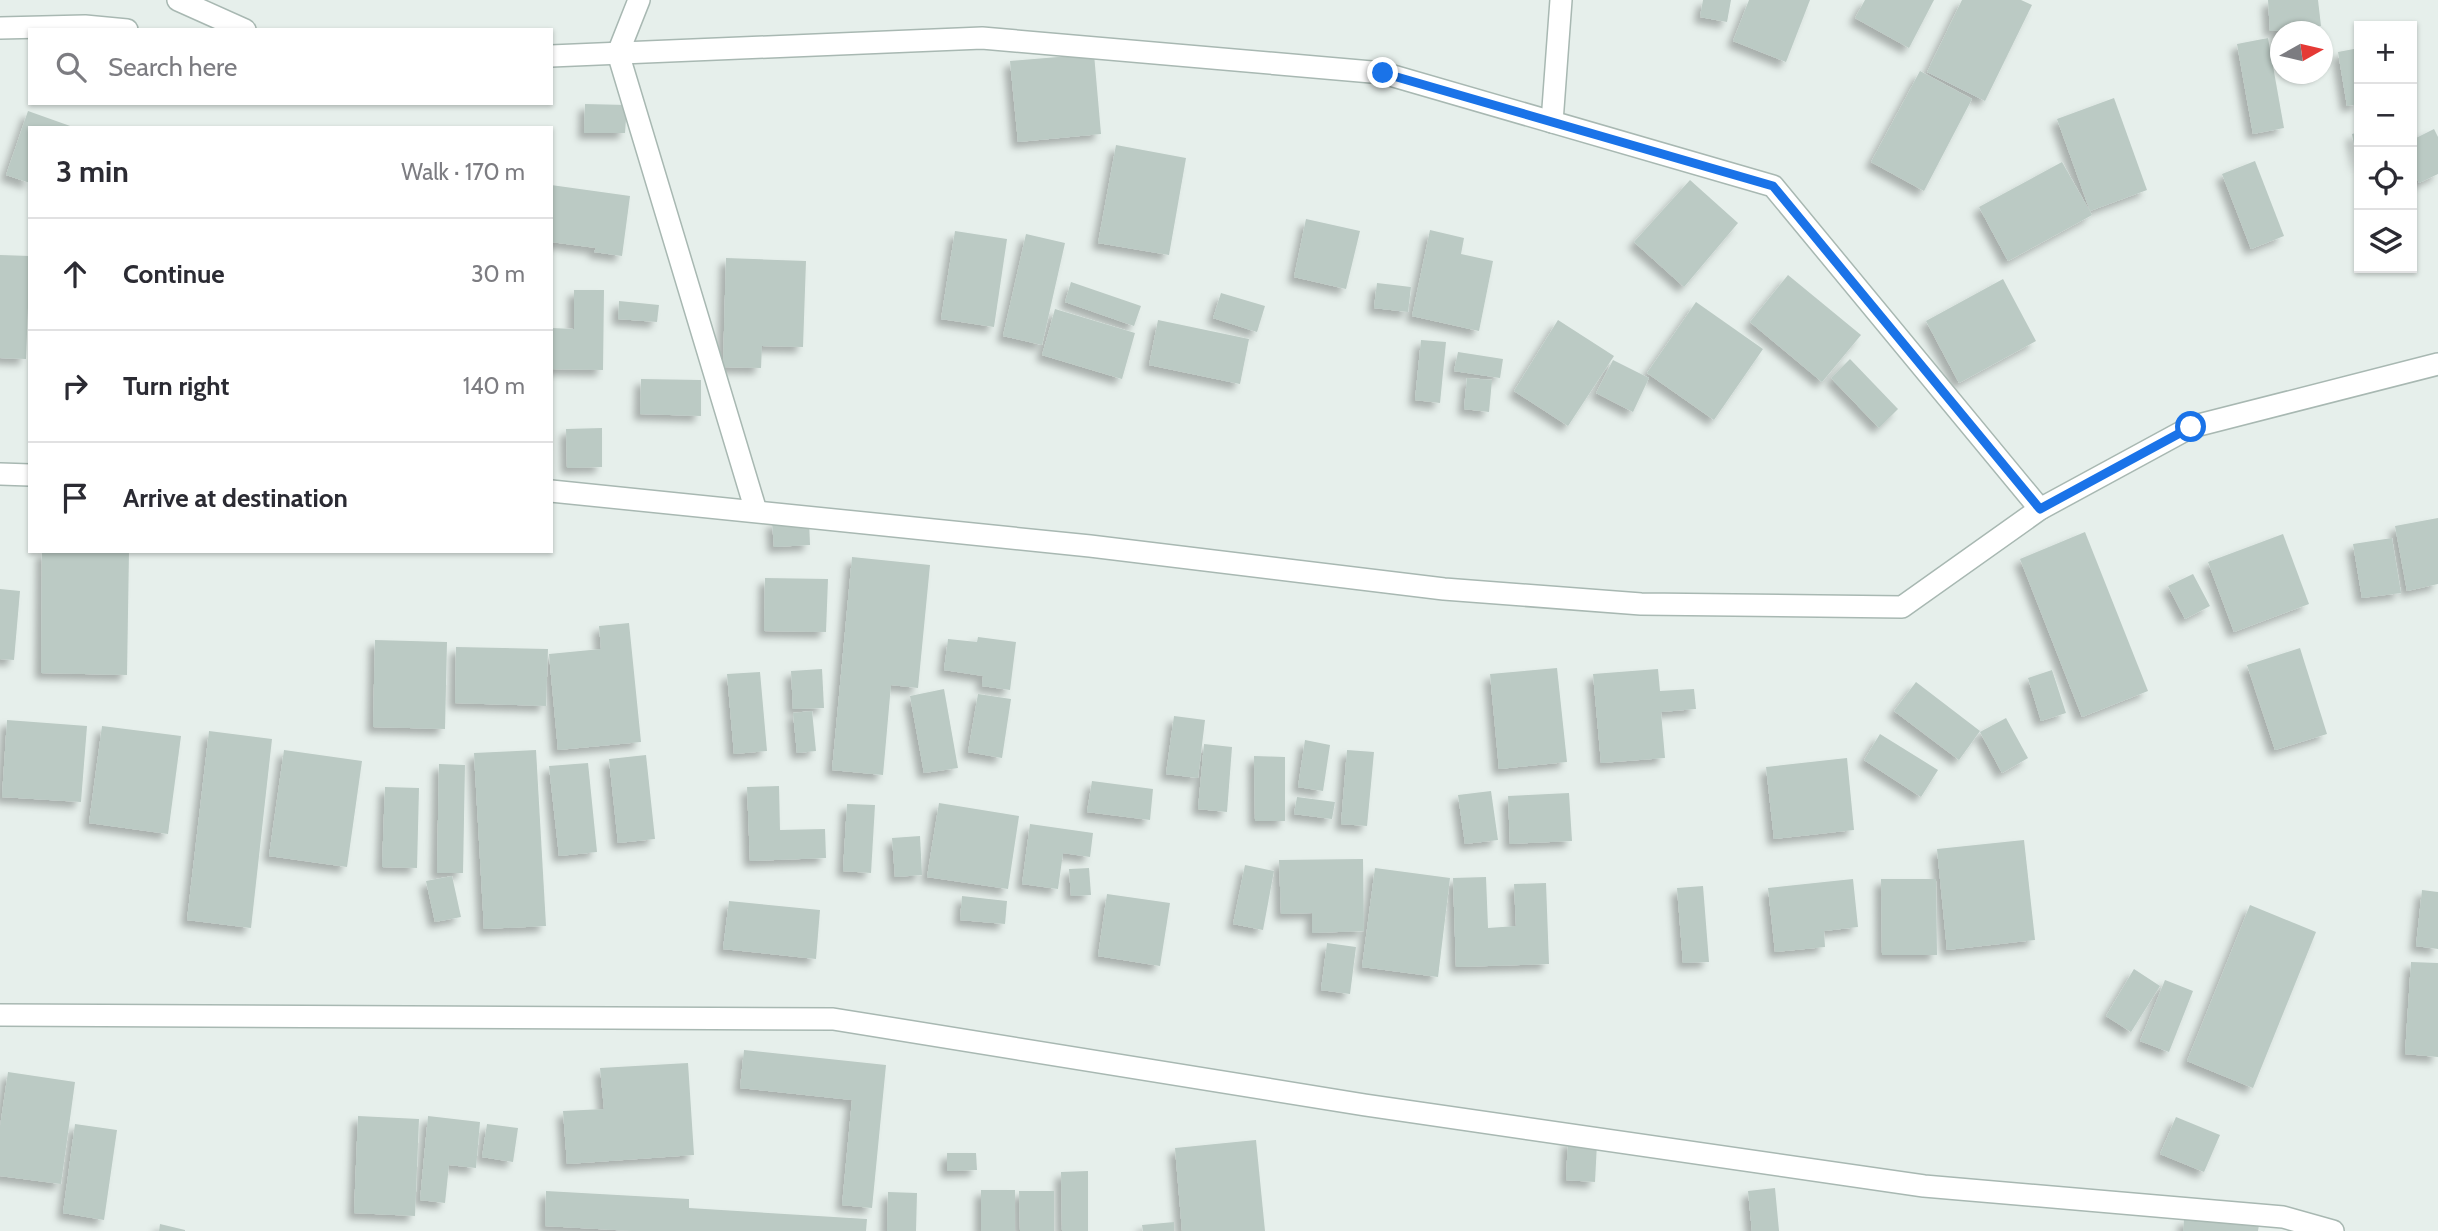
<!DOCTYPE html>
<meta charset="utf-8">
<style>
:root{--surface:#fff;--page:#f2f2f3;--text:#2b2b33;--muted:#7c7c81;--line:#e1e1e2}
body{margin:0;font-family:Cabin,sans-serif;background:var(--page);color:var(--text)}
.controls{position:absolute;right:21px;top:21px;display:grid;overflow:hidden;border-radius:0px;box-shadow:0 2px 5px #0004}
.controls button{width:63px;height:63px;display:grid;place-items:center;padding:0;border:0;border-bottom:2px solid var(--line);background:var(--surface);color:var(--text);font:35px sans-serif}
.compass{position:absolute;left:2270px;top:21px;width:63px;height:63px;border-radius:50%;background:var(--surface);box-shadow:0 2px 5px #0004;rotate:82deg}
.stop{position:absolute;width:21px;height:21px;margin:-16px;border:5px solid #1a73e8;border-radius:50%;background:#fff}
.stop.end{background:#1a73e8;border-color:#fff;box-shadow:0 2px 7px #0008}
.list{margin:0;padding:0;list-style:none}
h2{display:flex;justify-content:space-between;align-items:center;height:91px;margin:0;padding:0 28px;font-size:30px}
h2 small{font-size:23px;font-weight:400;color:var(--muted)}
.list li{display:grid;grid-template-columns:46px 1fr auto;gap:21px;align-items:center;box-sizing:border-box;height:112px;padding:0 28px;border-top:2px solid var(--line)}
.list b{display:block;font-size:26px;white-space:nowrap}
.list em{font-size:23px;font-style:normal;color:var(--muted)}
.icon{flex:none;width:38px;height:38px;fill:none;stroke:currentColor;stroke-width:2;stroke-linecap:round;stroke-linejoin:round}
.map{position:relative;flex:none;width:2438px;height:1231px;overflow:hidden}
.search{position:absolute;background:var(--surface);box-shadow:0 2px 5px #0004;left:28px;top:28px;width:525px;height:77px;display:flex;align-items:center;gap:18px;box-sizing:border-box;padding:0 24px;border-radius:0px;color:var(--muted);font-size:26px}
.panel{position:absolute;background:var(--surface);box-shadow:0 2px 5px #0004;left:28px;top:126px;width:525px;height:427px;border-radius:0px}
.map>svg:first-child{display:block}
.building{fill:#bbcac4;filter:url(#shadow)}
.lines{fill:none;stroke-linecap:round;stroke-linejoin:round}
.minor-casing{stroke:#a8b8b2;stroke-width:24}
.minor{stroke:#fff;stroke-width:21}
.route{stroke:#1a73e8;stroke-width:9}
</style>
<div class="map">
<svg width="2438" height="1231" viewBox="0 0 2438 1231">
<defs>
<filter id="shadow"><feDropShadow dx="-6" dy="6" stdDeviation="3.5" flood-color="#0004"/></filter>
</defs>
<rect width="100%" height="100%" fill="#e6efeb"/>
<g class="building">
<path d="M 1703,0 L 1731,0 L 1727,22 L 1700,17 Z"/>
<path d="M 1749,0 L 1810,0 L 1786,62 L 1733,41 Z"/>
<path d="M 1865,0 L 1934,0 L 1909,48 L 1855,18 Z"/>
<path d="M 1962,0 L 2021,0 L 2032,5 L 1985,101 L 1927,72 Z"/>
<path d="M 2268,0 L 2318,0 L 2321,26 L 2270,31 Z"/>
<path d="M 2268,38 L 2284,128 L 2253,134 L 2237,44 Z"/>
<path d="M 2359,48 L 2359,104 L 2347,106 L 2338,52 Z"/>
<path d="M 1094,54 L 1101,134 L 1018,142 L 1010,61 Z"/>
<path d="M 1920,71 L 1972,99 L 1924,191 L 1871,162 Z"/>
<path d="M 2114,98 L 2147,190 L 2090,211 L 2057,119 Z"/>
<path d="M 585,104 L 627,105 L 625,133 L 584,133 Z"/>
<path d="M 28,111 L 73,127 L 30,128 L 30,183 L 6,175 Z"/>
<path d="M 2434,129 L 2438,137 L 2438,174 L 2419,183 L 2412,167 L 2412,140 Z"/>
<path d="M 2359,132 L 2359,166 L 2358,166 L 2352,134 Z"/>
<path d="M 1116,145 L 1186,158 L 1169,255 L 1098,243 Z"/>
<path d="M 2255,161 L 2284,236 L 2251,249 L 2222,174 Z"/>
<path d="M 2062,162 L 2092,215 L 2008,261 L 1979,207 Z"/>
<path d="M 1690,180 L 1738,223 L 1684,287 L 1634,242 Z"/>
<path d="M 551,185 L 630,196 L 622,256 L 594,252 L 596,248 L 551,242 Z"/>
<path d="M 1306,219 L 1360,231 L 1346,289 L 1294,277 Z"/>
<path d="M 1430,230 L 1464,238 L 1461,254 L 1493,261 L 1479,331 L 1412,316 Z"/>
<path d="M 955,231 L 1007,239 L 994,327 L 941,319 Z"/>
<path d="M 1026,234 L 1065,243 L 1042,345 L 1003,336 Z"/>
<path d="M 0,255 L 30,256 L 26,359 L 0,358 Z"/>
<path d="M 726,258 L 806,261 L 803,347 L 762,346 L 761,368 L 723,367 Z"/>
<path d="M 1788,275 L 1861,335 L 1822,382 L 1750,322 Z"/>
<path d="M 2003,279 L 2036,341 L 1959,383 L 1926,321 Z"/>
<path d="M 1071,282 L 1141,306 L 1134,326 L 1065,302 Z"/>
<path d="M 1377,283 L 1411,287 L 1408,312 L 1374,308 Z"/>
<path d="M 574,290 L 604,290 L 603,370 L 551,369 L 551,328 L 574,329 Z"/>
<path d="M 1221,293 L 1265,306 L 1257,332 L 1213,318 Z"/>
<path d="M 619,301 L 659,305 L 657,322 L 618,319 Z"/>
<path d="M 1696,302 L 1763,349 L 1714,420 L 1647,373 Z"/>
<path d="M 1055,309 L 1135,333 L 1122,379 L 1042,355 Z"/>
<path d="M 1158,320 L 1249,339 L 1240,384 L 1149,365 Z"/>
<path d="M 1558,320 L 1614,356 L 1568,426 L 1514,391 Z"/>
<path d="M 1421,340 L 1446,342 L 1440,403 L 1415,400 Z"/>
<path d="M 1458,352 L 1503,359 L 1500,378 L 1454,371 Z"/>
<path d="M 1850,359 L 1898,409 L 1879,428 L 1831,378 Z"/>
<path d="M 1613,360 L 1649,378 L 1633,412 L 1596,393 Z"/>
<path d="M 1467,378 L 1492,380 L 1489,412 L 1464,409 Z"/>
<path d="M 641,379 L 701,380 L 701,416 L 640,414 Z"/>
<path d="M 602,428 L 602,467 L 567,468 L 566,429 Z"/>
<path d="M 2438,518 L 2438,584 L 2407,591 L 2395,526 Z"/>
<path d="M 809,520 L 810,545 L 774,547 L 772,522 Z"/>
<path d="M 2085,532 L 2148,691 L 2082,717 L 2020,559 Z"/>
<path d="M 2283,534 L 2309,604 L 2234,632 L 2208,562 Z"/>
<path d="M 2392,538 L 2401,593 L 2362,598 L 2353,544 Z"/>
<path d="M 42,551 L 129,551 L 127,675 L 41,673 Z"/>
<path d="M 852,557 L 930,565 L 918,688 L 891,685 L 883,775 L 832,770 Z"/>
<path d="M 2193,574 L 2210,606 L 2185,619 L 2168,586 Z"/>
<path d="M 765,578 L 828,579 L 826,632 L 764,631 Z"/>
<path d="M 0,589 L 20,591 L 14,660 L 0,659 Z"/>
<path d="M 629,623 L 641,742 L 558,750 L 549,654 L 601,649 L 599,626 Z"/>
<path d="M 978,637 L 1016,642 L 1010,690 L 982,686 L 983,676 L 944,670 L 948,639 L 977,642 Z"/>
<path d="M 375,640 L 447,642 L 445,729 L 373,727 Z"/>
<path d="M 456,647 L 548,649 L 546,706 L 455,703 Z"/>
<path d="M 2300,648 L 2327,734 L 2275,750 L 2247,665 Z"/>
<path d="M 1557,668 L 1567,762 L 1499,769 L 1490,674 Z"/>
<path d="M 822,669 L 824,708 L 793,709 L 791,671 Z"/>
<path d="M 1658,669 L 1660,691 L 1694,689 L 1696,709 L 1661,712 L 1665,758 L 1601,763 L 1593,674 Z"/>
<path d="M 2052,670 L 2066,713 L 2041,721 L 2028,678 Z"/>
<path d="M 760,672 L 767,751 L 734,754 L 727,674 Z"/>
<path d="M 1916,682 L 1980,731 L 1959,760 L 1894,711 Z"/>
<path d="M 944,689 L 958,768 L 924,773 L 910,696 Z"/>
<path d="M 978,694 L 1011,699 L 1002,758 L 968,752 Z"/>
<path d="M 812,711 L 816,751 L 797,753 L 793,713 Z"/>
<path d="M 1174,716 L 1205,720 L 1198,778 L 1166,774 Z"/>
<path d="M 2006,718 L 2028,758 L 2002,773 L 1980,732 Z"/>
<path d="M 7,720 L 87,726 L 81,802 L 2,797 Z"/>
<path d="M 102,726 L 181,736 L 168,834 L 89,823 Z"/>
<path d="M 209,731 L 272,739 L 251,928 L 187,920 Z"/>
<path d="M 1880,734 L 1938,770 L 1921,797 L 1864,760 Z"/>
<path d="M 1305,740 L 1330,745 L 1323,791 L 1298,787 Z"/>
<path d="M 1204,744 L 1232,747 L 1227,812 L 1198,809 Z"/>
<path d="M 284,750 L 362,761 L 347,867 L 269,856 Z"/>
<path d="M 536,750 L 546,926 L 484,929 L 474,753 Z"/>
<path d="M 1347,750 L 1374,752 L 1367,826 L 1341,824 Z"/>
<path d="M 646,755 L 655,839 L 618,843 L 609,759 Z"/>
<path d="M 1254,756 L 1285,757 L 1285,821 L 1255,821 Z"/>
<path d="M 1847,758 L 1854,830 L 1774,839 L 1766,767 Z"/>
<path d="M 588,763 L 597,852 L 559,856 L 549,766 Z"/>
<path d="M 439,764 L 465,765 L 463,873 L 437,873 Z"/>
<path d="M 1092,781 L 1153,789 L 1150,820 L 1087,812 Z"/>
<path d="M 779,786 L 780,830 L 825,829 L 826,858 L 750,861 L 747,787 Z"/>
<path d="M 385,787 L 419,788 L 417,868 L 382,867 Z"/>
<path d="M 1491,791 L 1498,840 L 1465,844 L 1458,795 Z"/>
<path d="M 1569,793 L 1572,841 L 1510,844 L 1508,796 Z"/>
<path d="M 1297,797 L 1335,802 L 1332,819 L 1294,814 Z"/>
<path d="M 939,803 L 1019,816 L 1008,889 L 927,877 Z"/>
<path d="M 847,804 L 875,805 L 871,873 L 843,871 Z"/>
<path d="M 1030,824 L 1093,833 L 1090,857 L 1063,853 L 1058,889 L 1022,884 Z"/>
<path d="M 920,836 L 922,875 L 895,877 L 892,838 Z"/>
<path d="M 2024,840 L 2035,940 L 1947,950 L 1937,849 Z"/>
<path d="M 1363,859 L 1364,931 L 1312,933 L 1312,913 L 1281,914 L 1279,860 Z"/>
<path d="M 1245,865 L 1274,871 L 1263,930 L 1233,924 Z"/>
<path d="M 1089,868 L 1091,895 L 1071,896 L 1069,869 Z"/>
<path d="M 1375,868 L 1450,878 L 1438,977 L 1362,967 Z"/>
<path d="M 452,876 L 461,917 L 435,922 L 426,881 Z"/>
<path d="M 1486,877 L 1488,928 L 1516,926 L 1514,884 L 1546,883 L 1549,964 L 1456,967 L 1453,878 Z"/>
<path d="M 1853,879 L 1858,927 L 1824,931 L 1825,947 L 1775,952 L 1768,888 Z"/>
<path d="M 1881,879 L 1936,879 L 1937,955 L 1882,955 Z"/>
<path d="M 1703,886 L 1709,962 L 1683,963 L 1677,888 Z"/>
<path d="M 2422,890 L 2438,892 L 2438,949 L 2416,946 Z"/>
<path d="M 1107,894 L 1170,903 L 1160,966 L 1098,956 Z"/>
<path d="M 962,896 L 1007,901 L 1005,924 L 960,920 Z"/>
<path d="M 729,901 L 820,910 L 816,959 L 723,949 Z"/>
<path d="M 2250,905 L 2316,932 L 2253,1088 L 2187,1061 Z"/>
<path d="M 1327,943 L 1356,947 L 1350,994 L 1321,990 Z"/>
<path d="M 2411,962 L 2438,963 L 2438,1057 L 2405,1054 Z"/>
<path d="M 2134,969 L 2160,986 L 2131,1032 L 2106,1016 Z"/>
<path d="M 2165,980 L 2193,991 L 2169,1052 L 2140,1041 Z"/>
<path d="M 744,1050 L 886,1065 L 872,1208 L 842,1205 L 852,1100 L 740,1088 Z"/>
<path d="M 688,1063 L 694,1155 L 567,1164 L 563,1111 L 604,1109 L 600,1068 Z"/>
<path d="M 8,1072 L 75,1082 L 61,1184 L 0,1176 L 0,1127 Z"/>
<path d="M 358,1116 L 419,1119 L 415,1216 L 354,1213 Z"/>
<path d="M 428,1116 L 480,1122 L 476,1168 L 449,1165 L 445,1203 L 420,1200 Z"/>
<path d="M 2176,1117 L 2220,1135 L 2204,1172 L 2160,1154 Z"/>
<path d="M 75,1124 L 117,1130 L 104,1220 L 63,1213 Z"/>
<path d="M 487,1124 L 518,1128 L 513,1162 L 482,1157 Z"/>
<path d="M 1256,1140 L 1265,1231 L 1182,1231 L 1175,1148 Z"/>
<path d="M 1568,1140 L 1597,1143 L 1595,1182 L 1566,1180 Z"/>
<path d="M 947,1153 L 976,1153 L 977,1170 L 947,1171 Z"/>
<path d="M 1088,1171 L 1088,1231 L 1062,1231 L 1061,1172 Z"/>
<path d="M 1775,1188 L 1779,1231 L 1752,1231 L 1748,1191 Z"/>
<rect x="981" y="1190" width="34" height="41"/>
<path d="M 546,1191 L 689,1199 L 689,1208 L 867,1219 L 866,1231 L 633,1231 L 545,1226 Z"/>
<path d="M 1019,1191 L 1054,1191 L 1054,1231 L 1020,1231 Z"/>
<path d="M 888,1192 L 917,1193 L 916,1231 L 887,1231 Z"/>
<path d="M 2184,1219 L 2259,1225 L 2258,1231 L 2183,1231 Z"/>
<path d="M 1174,1222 L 1174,1231 L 1143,1231 L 1142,1225 Z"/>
<path d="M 160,1224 L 185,1230 L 185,1231 L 159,1231 Z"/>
</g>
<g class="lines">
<defs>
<g id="minor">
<path d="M 178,0 L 245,30"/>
<path d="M 639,0 L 618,53 L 756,511"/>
<path d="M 0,28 L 85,26 L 127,30"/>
<path d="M 551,56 L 982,38 L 1383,73 L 1773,186 L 2040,509"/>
<path d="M 1552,122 L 1561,0"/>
<path d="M 0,474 L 30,475"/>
<path d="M 551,491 L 1090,546 L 1444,589 L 1641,604 L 1902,607 L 2040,509 L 2191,427 L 2438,364"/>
<path d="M 0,1015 L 833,1019 L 1365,1105 L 1924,1186 L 2283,1217 L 2333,1231"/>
</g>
</defs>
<use href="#minor" class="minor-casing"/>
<use href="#minor" class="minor"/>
</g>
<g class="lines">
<path class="route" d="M 1383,73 L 1773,186 L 2040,509 L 2191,427"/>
</g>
</svg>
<div class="controls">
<button>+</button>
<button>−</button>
<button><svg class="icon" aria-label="locate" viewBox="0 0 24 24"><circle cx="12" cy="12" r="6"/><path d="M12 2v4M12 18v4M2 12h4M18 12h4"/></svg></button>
<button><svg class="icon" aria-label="layers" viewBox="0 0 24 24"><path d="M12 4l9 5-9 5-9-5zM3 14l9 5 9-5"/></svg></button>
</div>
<svg class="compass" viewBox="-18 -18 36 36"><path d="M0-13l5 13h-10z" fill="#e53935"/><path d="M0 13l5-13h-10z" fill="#7c7c81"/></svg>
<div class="stop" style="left:2191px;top:427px"></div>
<div class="stop end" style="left:1383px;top:73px"></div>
<div class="search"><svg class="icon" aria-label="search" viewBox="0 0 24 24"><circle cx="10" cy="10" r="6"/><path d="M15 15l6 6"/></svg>Search here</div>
<section class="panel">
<h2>3 min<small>Walk · 170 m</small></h2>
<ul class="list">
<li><svg class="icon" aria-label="ahead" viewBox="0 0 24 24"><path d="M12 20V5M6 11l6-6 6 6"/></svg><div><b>Continue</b></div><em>30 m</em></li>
<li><svg class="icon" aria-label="right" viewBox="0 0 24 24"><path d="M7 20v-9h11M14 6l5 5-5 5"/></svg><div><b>Turn right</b></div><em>140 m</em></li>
<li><svg class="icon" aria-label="arrive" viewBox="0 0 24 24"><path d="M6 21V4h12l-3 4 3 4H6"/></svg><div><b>Arrive at destination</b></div></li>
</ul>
</section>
</div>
